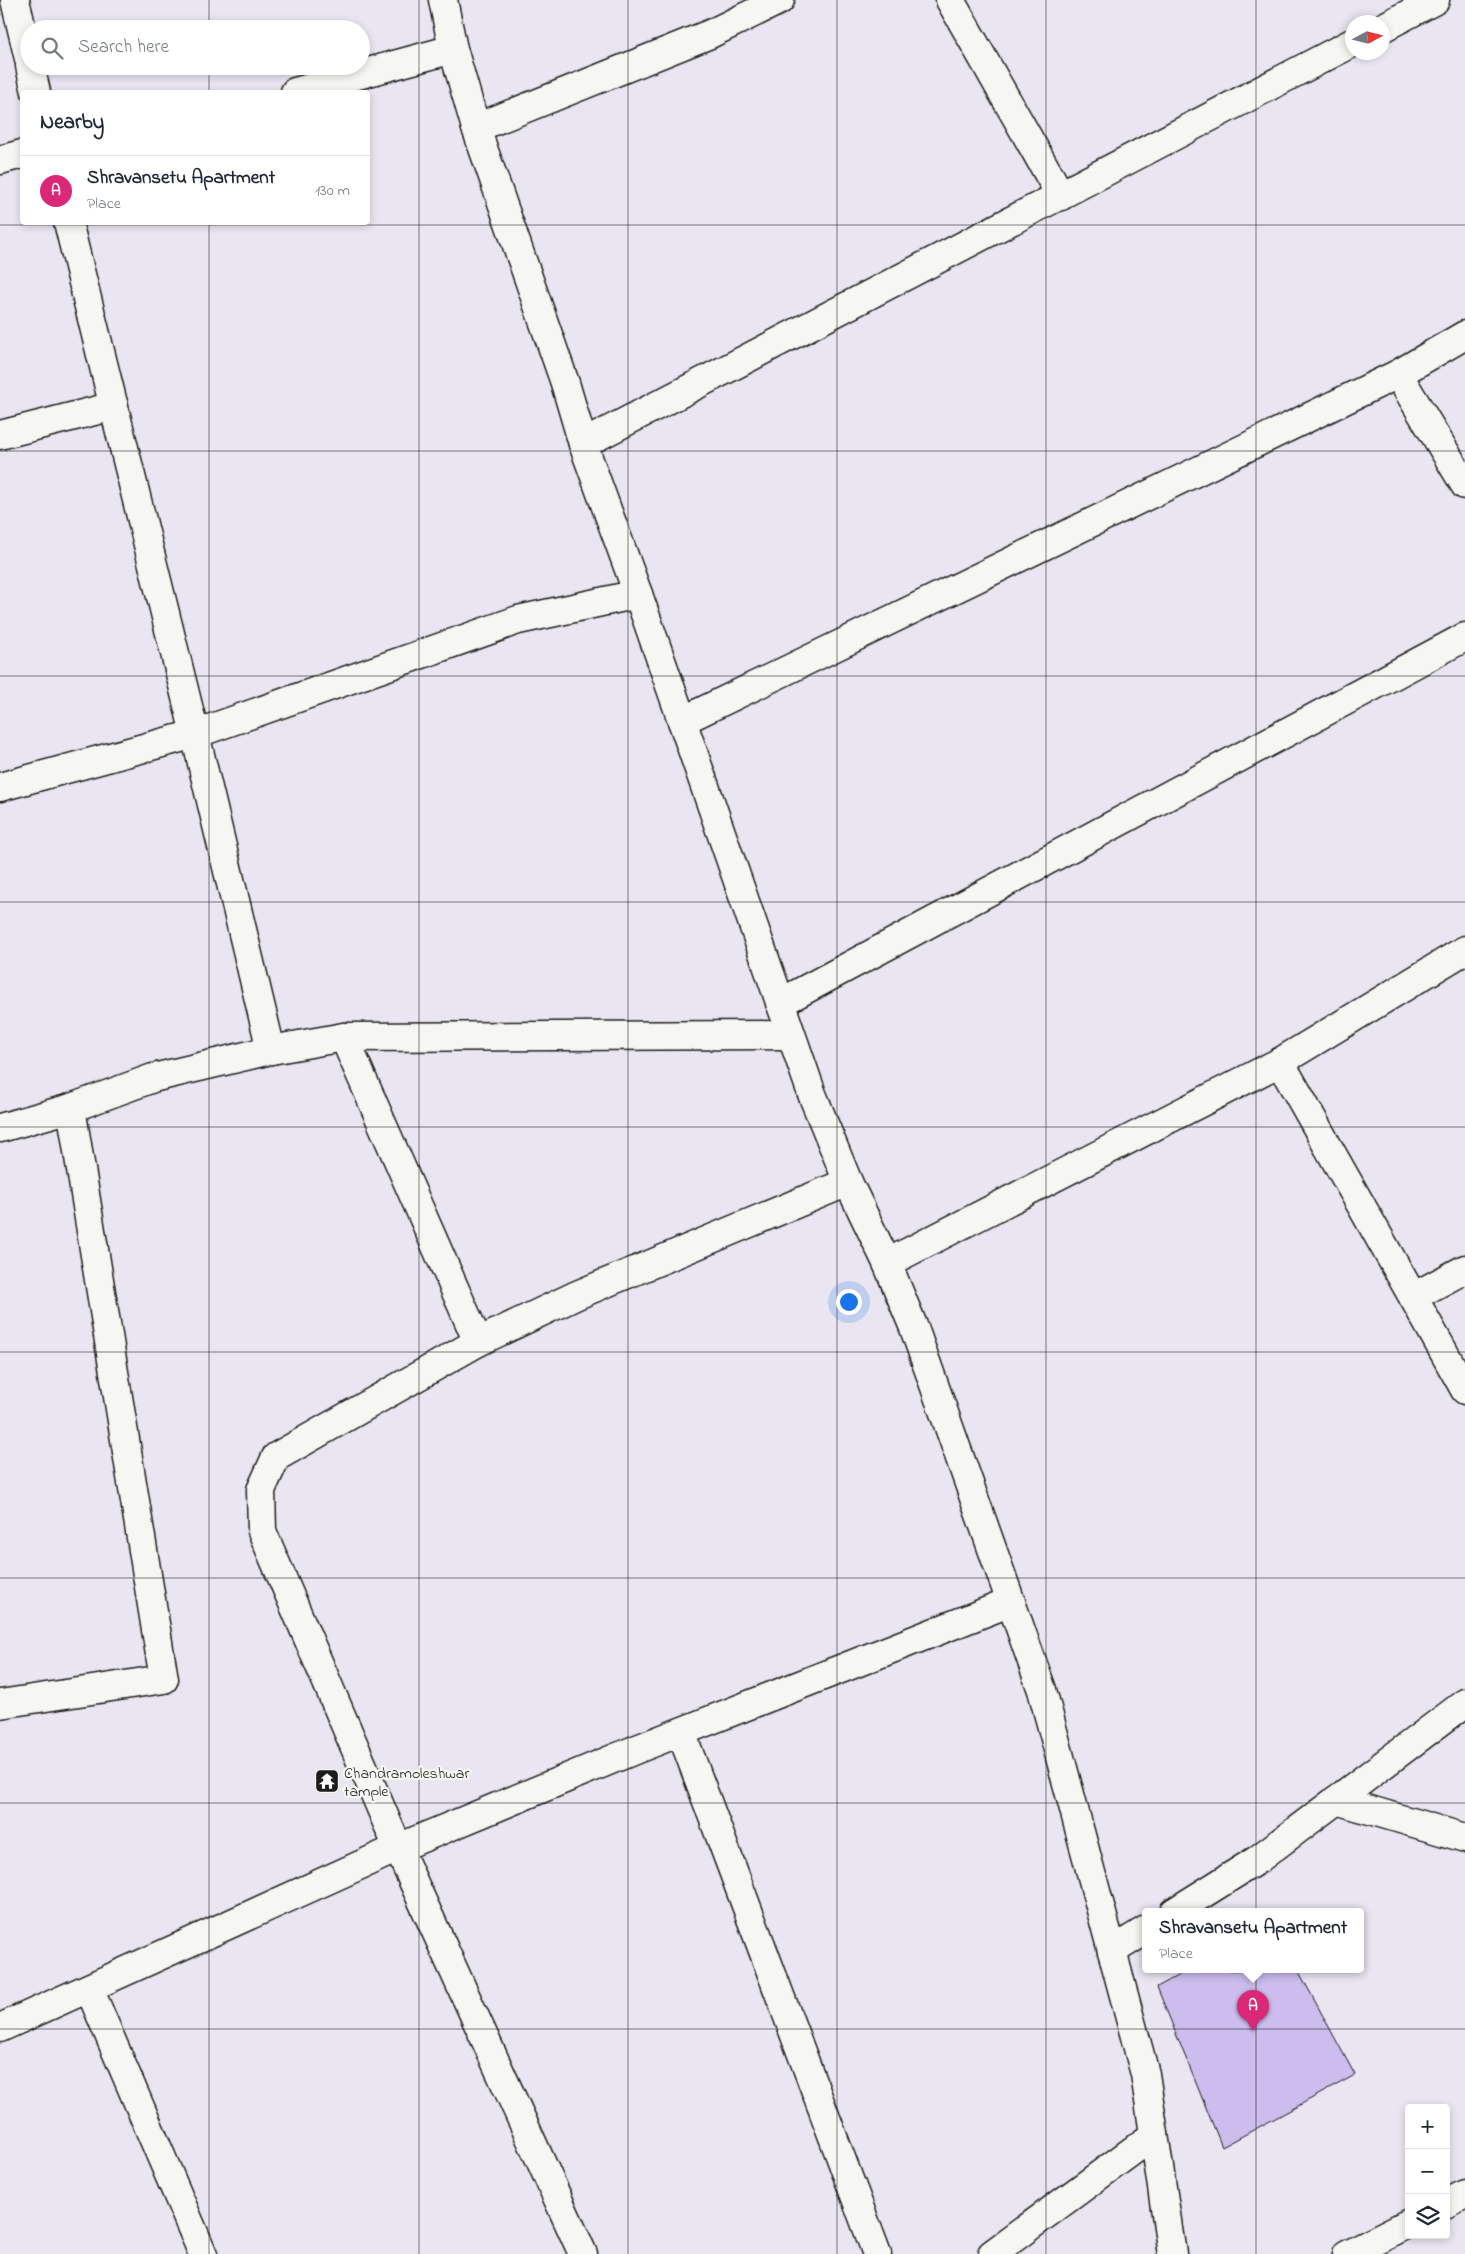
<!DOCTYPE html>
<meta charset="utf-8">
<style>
:root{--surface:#fff;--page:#f2f2f3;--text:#1f2937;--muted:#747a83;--line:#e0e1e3;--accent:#db2777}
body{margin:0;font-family:"Indie Flower",sans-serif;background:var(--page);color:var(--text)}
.controls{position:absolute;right:15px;bottom:15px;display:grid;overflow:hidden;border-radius:5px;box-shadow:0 2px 8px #0003}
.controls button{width:45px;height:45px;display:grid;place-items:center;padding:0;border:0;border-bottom:1px solid var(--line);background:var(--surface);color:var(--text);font:25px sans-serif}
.compass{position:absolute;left:1345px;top:15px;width:45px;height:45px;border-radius:50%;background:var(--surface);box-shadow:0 2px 8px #0003;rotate:83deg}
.you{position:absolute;left:848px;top:1301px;width:18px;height:18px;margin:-12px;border:4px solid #fff;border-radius:50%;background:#1a73e8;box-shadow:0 0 0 8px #1a73e833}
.badge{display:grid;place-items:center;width:32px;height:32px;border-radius:50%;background:var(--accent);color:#fff;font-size:16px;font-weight:700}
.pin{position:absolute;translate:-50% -41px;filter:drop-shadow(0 1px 2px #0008)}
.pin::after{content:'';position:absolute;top:26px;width:18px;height:15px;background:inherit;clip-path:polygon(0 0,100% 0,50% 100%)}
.popup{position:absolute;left:1142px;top:1908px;width:222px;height:65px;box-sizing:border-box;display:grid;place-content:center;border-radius:5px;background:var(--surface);filter:drop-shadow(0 1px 4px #0005);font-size:16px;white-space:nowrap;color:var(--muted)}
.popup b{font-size:19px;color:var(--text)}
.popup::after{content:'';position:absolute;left:50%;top:100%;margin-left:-10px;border:10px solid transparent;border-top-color:var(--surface)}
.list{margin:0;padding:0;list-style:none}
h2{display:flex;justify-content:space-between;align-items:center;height:65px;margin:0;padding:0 20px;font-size:21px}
h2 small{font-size:16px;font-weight:400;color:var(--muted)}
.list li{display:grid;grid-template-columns:32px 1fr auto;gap:15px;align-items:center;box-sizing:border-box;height:70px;padding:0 20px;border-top:1px solid var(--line)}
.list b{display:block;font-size:19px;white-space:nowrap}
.list p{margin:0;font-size:16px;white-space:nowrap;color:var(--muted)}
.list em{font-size:16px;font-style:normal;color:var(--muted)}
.icon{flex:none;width:28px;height:28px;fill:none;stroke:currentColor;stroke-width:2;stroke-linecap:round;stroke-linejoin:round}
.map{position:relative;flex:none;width:1465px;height:2254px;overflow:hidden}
.search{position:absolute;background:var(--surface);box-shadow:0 2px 8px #0003;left:20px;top:20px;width:350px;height:55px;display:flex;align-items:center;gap:12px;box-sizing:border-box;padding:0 18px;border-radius:28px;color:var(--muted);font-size:19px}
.panel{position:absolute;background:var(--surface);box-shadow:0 2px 8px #0003;left:20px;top:90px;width:350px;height:135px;border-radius:5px}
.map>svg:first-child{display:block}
.building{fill:#ccbdee;stroke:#1c1c1c}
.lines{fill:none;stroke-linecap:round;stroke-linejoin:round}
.street-casing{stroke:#1c1c1c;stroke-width:31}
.street{stroke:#f6f6f2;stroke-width:28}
.grid{fill:none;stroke:#1c1c1c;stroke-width:1;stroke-opacity:0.55}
.labels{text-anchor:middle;stroke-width:4.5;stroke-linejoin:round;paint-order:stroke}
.poi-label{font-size:16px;fill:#1c1c1c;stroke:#f6f6f2;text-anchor:start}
</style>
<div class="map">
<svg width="1465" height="2254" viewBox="0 0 1465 2254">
<rect width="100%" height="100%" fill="#e9e5f1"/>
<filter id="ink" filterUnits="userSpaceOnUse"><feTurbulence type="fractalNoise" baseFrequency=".02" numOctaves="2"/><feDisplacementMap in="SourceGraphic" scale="10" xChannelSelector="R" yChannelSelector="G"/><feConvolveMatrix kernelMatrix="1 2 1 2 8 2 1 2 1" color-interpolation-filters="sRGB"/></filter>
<g filter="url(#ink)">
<path class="building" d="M 1188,1970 L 1298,1970 L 1355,2075 L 1222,2147 L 1157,1987 Z"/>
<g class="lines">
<defs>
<g id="street">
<path d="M 15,0 L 29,59"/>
<path d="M 443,0 L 453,49 L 476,128 L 565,383 L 583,444 L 638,594 L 812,1094 L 848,1182 L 887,1263 L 914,1328 L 1042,1690 L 1145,2074 L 1172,2254"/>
<path d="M 950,0 L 1061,196"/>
<path d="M 1382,28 L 1435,0"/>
<path d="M 30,66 L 36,92"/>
<path d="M 295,92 L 453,49"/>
<path d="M 476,128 L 710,34 L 780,0"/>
<path d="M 0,160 L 22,154"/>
<path d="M 1398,374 L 1465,485"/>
<path d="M 0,435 L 114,406"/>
<path d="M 583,444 L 1352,43"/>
<path d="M 682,721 L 1398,374 L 1465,335"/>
<path d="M 0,787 L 195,734 L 518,620 L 638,594"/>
<path d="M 780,1003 L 1465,637"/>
<path d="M 344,1037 L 478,1342 L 577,1295 L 848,1182"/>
<path d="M 271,1050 L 344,1037 L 791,1035"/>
<path d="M 1280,1062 L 1413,1297 L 1465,1269"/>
<path d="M 0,1128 L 71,1108 L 153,1078 L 271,1050 L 195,734 L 68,222"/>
<path d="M 887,1263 L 1280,1062 L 1465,950"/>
<path d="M 1413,1297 L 1465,1390"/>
<path d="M 478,1342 L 276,1457 L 261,1490 L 262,1531 L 398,1848 L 637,1749 L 1011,1602"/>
<path d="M 0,1704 L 164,1679 L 71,1108"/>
<path d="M 681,1732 L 877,2254"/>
<path d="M 1336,1800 L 1465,1838"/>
<path d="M 1174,1912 L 1257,1860 L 1465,1703"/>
<path d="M 1112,1951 L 1146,1930"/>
<path d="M 89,1988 L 203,2254"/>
<path d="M 0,2028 L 398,1848 L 583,2254"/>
<path d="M 1446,2204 L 1465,2194"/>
<path d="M 992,2254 L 1154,2135"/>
<path d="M 1347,2254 L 1409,2223"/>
</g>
</defs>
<use href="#street" class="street-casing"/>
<use href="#street" class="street"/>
</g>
</g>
<path class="grid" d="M 209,0 L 209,29M 419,0 L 419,2254M 628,0 L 628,2254M 837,0 L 837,2254M 1046,0 L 1046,2254M 1256,0 L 1256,2254M 209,66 L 209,92M 209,222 L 209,2254M 0,225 L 1465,225M 0,451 L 1465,451M 0,676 L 1465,676M 0,902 L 1465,902M 0,1127 L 1465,1127M 0,1352 L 1465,1352M 0,1578 L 1465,1578M 0,1803 L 1465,1803M 0,2029 L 1465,2029"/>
<defs>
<symbol id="temple-square" viewBox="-11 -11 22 22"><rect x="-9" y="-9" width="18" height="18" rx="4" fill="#1c1c1c" stroke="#f6f6f2"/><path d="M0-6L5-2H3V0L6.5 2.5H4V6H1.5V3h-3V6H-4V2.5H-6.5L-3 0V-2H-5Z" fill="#fff"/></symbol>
</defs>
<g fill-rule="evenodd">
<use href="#temple-square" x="313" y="1767" width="28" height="28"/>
</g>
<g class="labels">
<g class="poi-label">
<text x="344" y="1778">Chandramoleshwar<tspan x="344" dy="18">tample</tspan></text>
</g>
</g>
</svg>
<div class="controls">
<button>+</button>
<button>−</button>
<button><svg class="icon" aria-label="layers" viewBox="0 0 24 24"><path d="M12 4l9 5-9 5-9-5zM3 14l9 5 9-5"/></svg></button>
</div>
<svg class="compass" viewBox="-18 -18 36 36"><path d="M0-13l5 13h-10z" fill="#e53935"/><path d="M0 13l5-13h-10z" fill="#747a83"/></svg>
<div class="you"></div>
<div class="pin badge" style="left:1253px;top:2031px">A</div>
<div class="popup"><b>Shravansetu Apartment</b>Place</div>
<div class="search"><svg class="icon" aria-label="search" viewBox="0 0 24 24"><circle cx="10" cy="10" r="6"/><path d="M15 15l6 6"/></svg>Search here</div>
<section class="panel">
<h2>Nearby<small></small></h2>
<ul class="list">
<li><span class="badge">A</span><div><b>Shravansetu Apartment</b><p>Place</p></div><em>130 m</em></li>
</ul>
</section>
</div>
